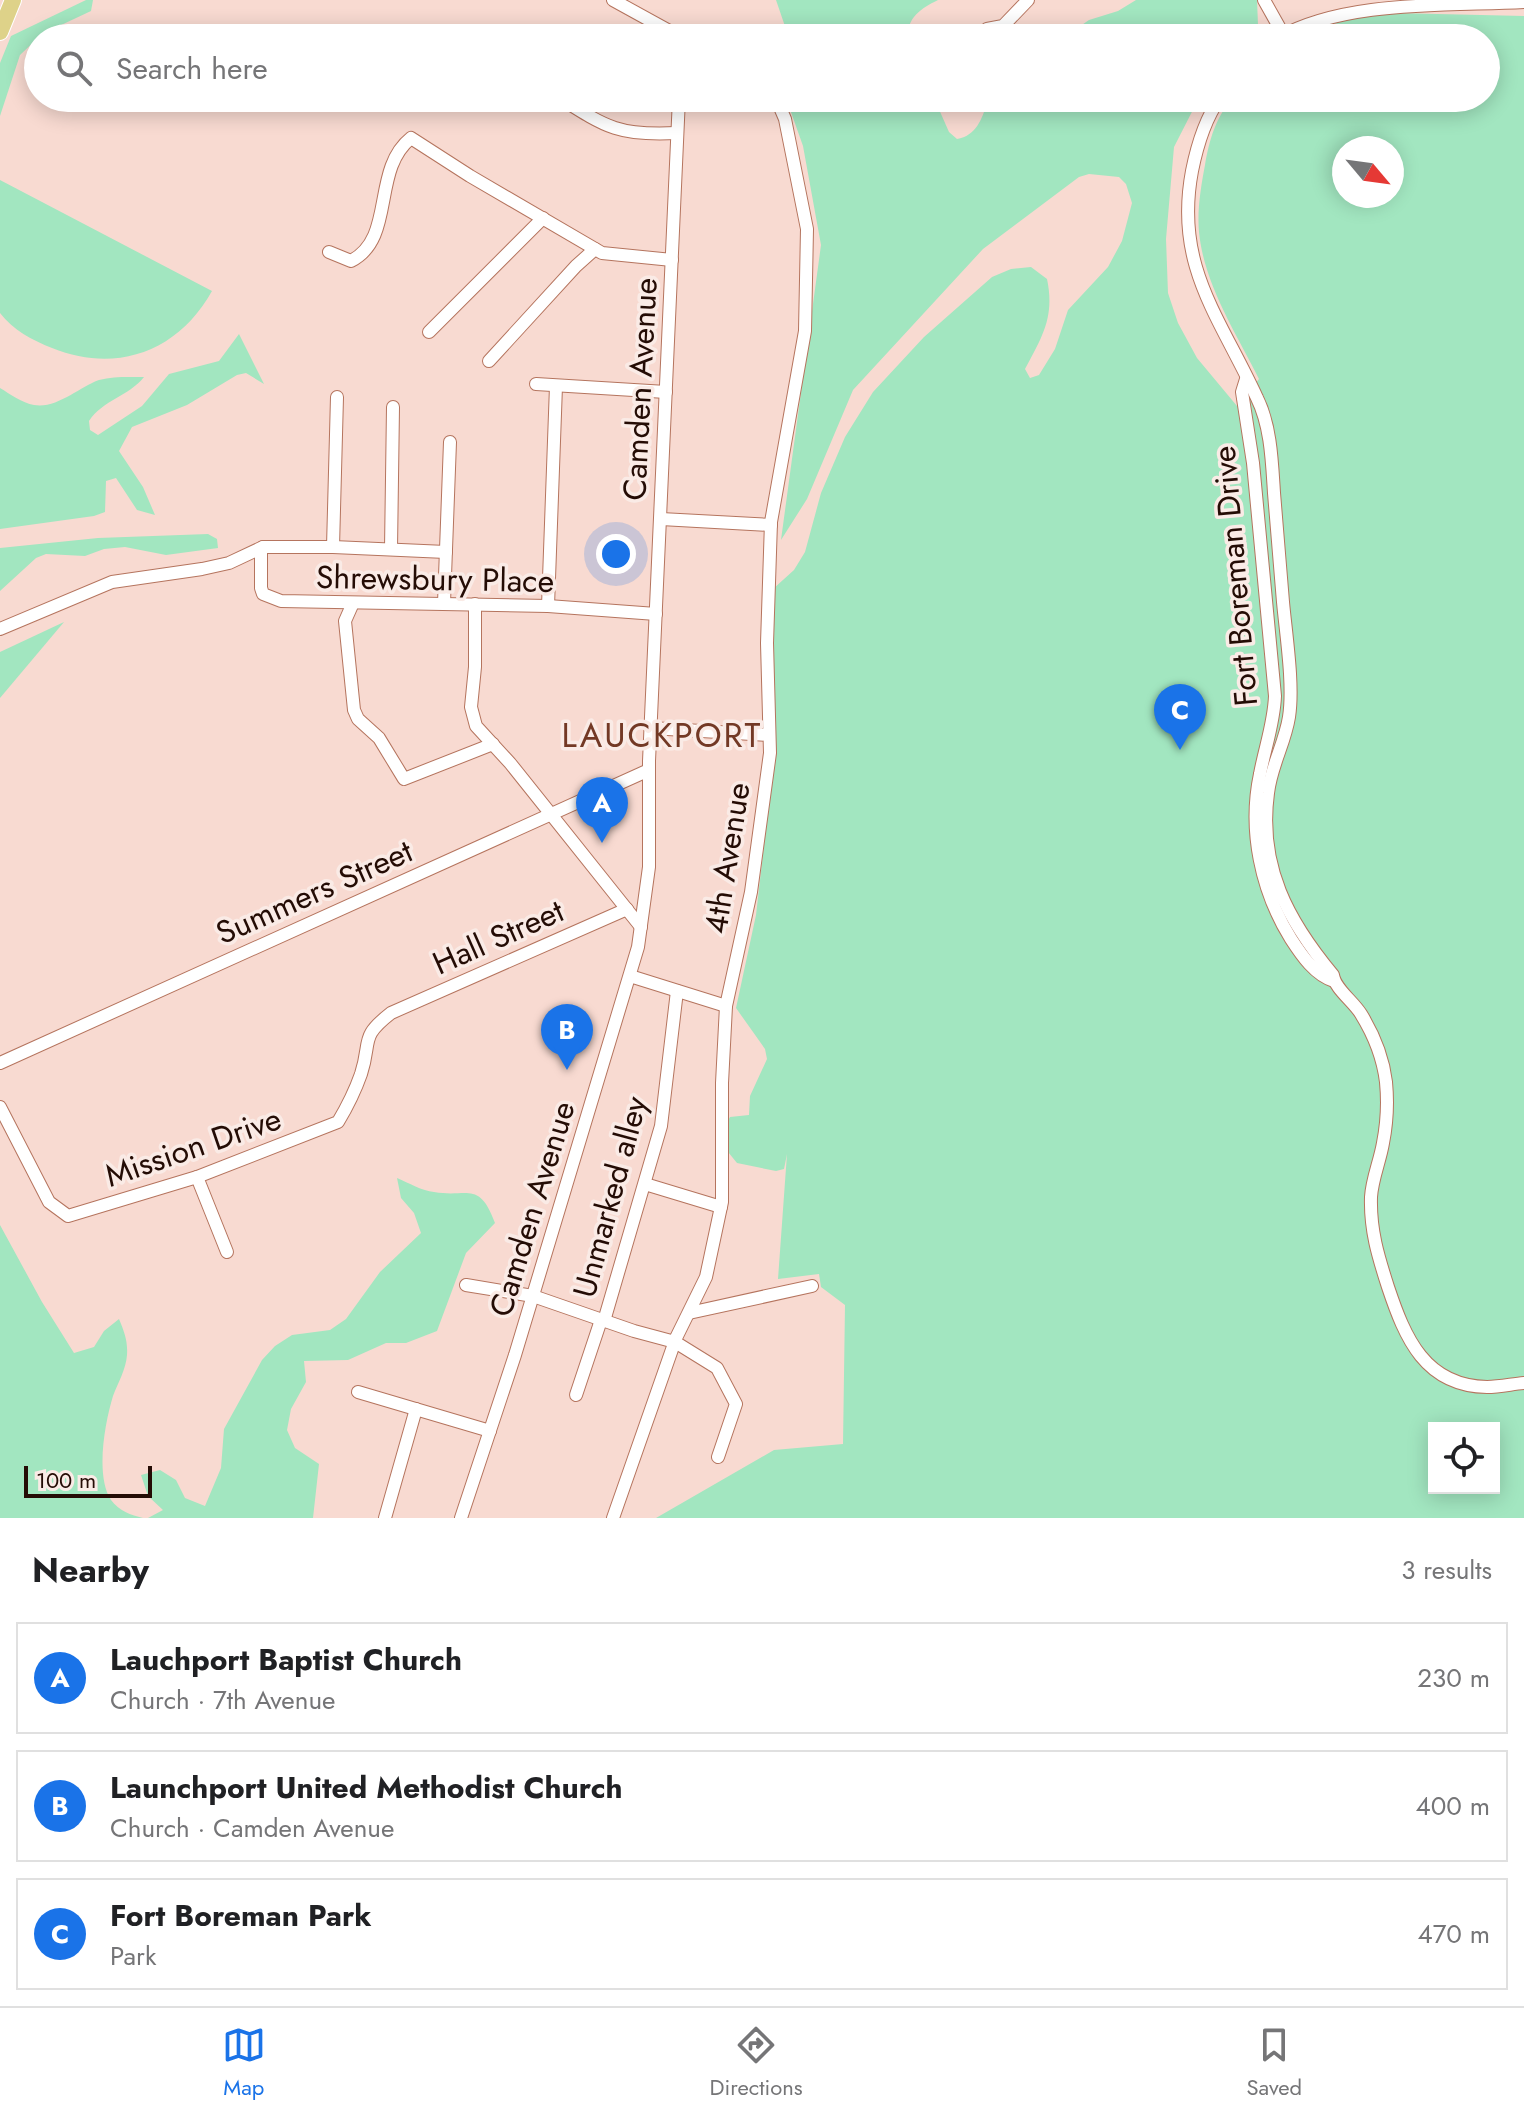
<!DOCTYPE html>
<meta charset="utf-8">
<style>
:root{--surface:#fff;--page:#f6f6f6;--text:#202124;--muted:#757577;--line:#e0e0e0;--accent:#1a73e8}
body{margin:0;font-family:Jost,sans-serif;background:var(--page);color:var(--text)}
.controls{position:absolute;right:24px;bottom:24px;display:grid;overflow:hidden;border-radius:0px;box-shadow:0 4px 20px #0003}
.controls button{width:72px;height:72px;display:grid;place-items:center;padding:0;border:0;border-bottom:2px solid var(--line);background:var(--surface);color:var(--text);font:40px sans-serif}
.compass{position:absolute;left:1332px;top:136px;width:72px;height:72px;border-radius:50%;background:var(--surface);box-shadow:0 4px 20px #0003;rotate:119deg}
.scale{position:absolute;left:24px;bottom:20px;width:128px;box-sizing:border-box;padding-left:8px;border:4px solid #240c05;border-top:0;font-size:22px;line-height:28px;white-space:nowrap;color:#240c05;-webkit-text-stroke:6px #faebe6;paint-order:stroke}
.you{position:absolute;left:616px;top:554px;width:28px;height:28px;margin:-20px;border:6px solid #fff;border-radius:50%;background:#1a73e8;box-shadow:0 0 0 12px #1a73e833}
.badge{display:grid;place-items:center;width:52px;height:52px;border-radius:50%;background:var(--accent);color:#fff;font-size:26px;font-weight:700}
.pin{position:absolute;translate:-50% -66px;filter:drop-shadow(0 2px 4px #0008)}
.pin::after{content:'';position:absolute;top:42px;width:28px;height:24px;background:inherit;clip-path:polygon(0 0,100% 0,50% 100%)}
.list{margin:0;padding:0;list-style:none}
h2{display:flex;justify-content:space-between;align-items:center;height:104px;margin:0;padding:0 32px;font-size:34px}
h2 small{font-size:26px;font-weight:400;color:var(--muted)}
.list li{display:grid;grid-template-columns:52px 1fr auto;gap:24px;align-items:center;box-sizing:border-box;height:112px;margin:0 16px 16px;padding:0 16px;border:2px solid var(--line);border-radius:0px}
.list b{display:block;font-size:30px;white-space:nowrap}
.list p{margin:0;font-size:26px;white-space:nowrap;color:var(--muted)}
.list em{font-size:26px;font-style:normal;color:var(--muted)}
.icon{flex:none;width:44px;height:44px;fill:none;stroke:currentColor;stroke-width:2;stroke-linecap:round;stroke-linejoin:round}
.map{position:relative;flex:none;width:1524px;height:1518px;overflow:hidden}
.search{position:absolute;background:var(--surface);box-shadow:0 4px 20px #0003;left:24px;right:24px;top:24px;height:88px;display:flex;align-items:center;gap:20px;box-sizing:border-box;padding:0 28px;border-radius:44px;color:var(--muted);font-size:30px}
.sheet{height:488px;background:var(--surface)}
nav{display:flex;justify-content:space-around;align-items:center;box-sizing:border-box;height:112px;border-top:2px solid var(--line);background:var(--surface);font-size:22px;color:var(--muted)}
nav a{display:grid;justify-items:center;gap:4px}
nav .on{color:var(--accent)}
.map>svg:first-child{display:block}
.green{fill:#a2e6c0;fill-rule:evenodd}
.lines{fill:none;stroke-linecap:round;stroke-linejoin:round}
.minor-casing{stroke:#b5745e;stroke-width:14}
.major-casing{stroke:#fff;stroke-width:18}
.minor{stroke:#fff;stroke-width:12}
.major{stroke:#ded289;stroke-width:16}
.labels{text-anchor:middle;stroke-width:7;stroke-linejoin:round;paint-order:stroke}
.street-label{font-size:32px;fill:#240c05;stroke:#faebe6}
.neighbourhood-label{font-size:34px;letter-spacing:2px;fill:#733925;stroke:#faebe6}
</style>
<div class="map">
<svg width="1524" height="1518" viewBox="0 0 1524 1518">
<rect width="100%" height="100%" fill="#f8dad1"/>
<g class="green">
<path d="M 86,0 L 93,0 L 91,11 L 42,34 L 20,55 L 0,116 L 0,63 L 11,36 Z"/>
<path d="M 776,0 L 938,0 C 920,9 908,17 907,38 L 789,38 Z"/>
<path d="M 1136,0 L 1257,0 L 1258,25 L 1248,38 L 1063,38 L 1089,20 L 1118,11 Z"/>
<path d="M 1394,13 L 1524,16 L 1524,1518 L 656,1518 L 774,1450 L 843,1444 L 845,1305 L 821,1287 L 819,1274 L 778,1279 L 787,1154 L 784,1169 L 776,1171 L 737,1163 L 724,1147 L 725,1126 L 730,1117 L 749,1115 L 750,1096 L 767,1059 L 765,1049 L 736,1008 L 756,915 L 773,766 L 773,589 L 794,570 L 805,552 L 821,493 L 845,437 L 873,392 L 924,337 L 992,277 L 1011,269 L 1031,267 L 1047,279 C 1055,317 1042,337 1025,369 L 1030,378 L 1039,375 L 1055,349 L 1068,310 L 1108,267 L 1122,241 L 1132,203 L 1126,184 L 1119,177 L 1089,174 L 1079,177 L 983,249 L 853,390 L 807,499 L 781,540 L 821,245 L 803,146 L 786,98 L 934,98 L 949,132 L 957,139 C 976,136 982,119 987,103 L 1000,98 L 1199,98 L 1174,147 L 1166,239 L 1168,293 L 1178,323 L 1197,358 L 1237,406 L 1259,379 C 1236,333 1204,284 1199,232 C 1197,210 1201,186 1205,165 C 1209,141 1216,116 1233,98 L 1486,98 L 1486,38 L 1301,38 C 1331,21 1361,17 1394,13 ZM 1344,148 L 1392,148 L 1392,196 L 1344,196 ZM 1434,1428 L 1494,1428 L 1494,1488 L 1434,1488 Z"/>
<path d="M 0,180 L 212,291 C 178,352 116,374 52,348 C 32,340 13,330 0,313 Z"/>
<path d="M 239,334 L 264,384 L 246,373 L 237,375 L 187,405 L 132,427 L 119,451 L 143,487 L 155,515 L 137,510 L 116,478 L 106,481 L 105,512 L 94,516 L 0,529 L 0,388 C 10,394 22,403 34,405 C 57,409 79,387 99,380 C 114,376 129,377 144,377 C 129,396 103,400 89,421 L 90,430 L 98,435 L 142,406 L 169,374 L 219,361 Z"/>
<path d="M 208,534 L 217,539 L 218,548 L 166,555 L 125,547 L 104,549 L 85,556 L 46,554 L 36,558 L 0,591 L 0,548 L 98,538 Z"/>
<path d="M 64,622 L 0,698 L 0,652 Z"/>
<path d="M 397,1178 C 409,1183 422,1191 434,1192 C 468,1198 479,1180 495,1223 L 466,1253 L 437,1331 L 406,1343 L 386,1343 L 348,1360 L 304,1361 L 306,1382 L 291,1409 L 287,1430 L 295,1448 L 319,1464 L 313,1518 L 148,1518 L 163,1510 L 148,1496 L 141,1475 L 160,1470 L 176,1480 L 185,1498 L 205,1506 L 221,1468 L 224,1429 L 262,1360 L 275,1346 L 292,1335 L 330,1330 L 346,1319 L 380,1272 L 421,1233 L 414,1213 L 401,1198 Z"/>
<path d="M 0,1225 L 42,1302 L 74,1353 L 94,1347 L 104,1331 L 119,1319 C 124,1331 128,1341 127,1355 C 126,1369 118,1383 113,1396 C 105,1422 95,1476 111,1500 C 119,1511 131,1515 143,1518 L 0,1518 Z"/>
</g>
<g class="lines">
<defs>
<g id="minor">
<path d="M 613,0 L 682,38"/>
<path d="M 1264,0 L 1283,34"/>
<path d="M 987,29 L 1003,26 L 1028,0"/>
<path d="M 1278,38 C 1344,0 1446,6 1524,2"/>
<path d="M 560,98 C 607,128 620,136 677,133"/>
<path d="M 1220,98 C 1205,119 1197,146 1192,171 C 1174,266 1220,317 1257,398 C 1271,426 1272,462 1274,493 C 1277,529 1280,565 1283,602 C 1286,635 1294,685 1289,717 C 1285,743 1271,766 1268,793 C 1258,866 1288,921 1333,975 C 1335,989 1353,1001 1361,1014 C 1374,1035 1383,1057 1386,1082 C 1388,1103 1387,1123 1383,1143 C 1380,1161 1372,1179 1371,1197 C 1370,1230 1378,1256 1388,1287 C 1405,1338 1425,1386 1487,1387 C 1500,1387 1512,1384 1524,1383"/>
<path d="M 329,252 L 351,261 C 396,238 371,170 411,138 L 470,176 L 602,253 L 672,260"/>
<path d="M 429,332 L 543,218"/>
<path d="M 489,361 L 576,266 L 595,249"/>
<path d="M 1246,379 L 1242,392 L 1253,463 L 1275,696 C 1274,723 1265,747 1260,774 C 1248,830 1261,891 1291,939 C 1302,956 1315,975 1334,981"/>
<path d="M 536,384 L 666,392"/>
<path d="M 661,519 L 771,525"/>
<path d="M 263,547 L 261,551 L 261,588 L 263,594 L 281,601 L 548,606 L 656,614"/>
<path d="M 333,547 L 337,397"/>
<path d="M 391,549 L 393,407"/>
<path d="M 353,603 L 345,621 L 354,710 L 358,719 L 379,738 L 404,779 L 493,744"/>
<path d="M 444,603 L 450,442"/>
<path d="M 475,604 L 475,667 L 471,707 L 476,726 L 510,763 L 641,927"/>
<path d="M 548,606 L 556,386"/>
<path d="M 0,629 L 112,582 L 202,569 L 229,563 L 263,547 L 333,547 L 446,552"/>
<path d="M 651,728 L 769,735"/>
<path d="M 630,976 L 726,1006"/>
<path d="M 0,1063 L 649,770"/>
<path d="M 0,1107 L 49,1202 L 68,1216 L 197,1177 L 338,1122 C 347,1107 355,1091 361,1074 C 372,1040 359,1038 391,1013 L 627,909"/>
<path d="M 197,1177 L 227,1252"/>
<path d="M 645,1184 L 721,1207"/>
<path d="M 466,1285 L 533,1296 L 634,1331 L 675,1342 L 717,1368 L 736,1404 L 718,1457"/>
<path d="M 689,1313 L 812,1286"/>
<path d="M 604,1321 L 661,1126 L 677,991"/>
<path d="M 358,1392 L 490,1431"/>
<path d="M 576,1395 L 601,1320"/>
<path d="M 385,1518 L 416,1409"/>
<path d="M 461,1518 L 515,1355 L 638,947 L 649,867 L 649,761 L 679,98"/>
<path d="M 613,1518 L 676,1338 L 706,1277 L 722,1202 L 722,1083 L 726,1006 L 751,892 L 770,753 L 767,643 L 771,522 L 805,331 L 807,229 L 785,119 L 776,98"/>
</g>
<path id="major" d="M 0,32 L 13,0"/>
</defs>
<use href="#minor" class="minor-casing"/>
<use href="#major" class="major-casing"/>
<use href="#minor" class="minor"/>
<use href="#major" class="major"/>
</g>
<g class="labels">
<g class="street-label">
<text transform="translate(640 389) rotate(-87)" y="11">Camden Avenue</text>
<text transform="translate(1235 576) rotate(-95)" y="11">Fort Boreman Drive</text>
<text transform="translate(435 579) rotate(1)" y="11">Shrewsbury Place</text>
<text transform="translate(727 858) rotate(-81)" y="11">4th Avenue</text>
<text transform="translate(314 892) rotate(-24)" y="11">Summers Street</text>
<text transform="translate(498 937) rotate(-24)" y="11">Hall Street</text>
<text transform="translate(193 1147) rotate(-19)" y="11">Mission Drive</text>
<text transform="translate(610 1197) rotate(-75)" y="11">Unmarked alley</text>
<text transform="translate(532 1209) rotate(-73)" y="11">Camden Avenue</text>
</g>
<g class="neighbourhood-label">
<text x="662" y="747">LAUCKPORT</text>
</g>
</g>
</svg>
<div class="controls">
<button><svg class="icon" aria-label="locate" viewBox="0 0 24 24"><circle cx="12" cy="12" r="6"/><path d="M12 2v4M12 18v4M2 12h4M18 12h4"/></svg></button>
</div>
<svg class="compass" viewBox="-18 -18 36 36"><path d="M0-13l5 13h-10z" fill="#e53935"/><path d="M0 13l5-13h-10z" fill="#757577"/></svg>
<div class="scale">100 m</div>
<div class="you"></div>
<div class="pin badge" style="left:602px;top:843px">A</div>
<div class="pin badge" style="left:567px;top:1070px">B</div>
<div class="pin badge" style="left:1180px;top:750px">C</div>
<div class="search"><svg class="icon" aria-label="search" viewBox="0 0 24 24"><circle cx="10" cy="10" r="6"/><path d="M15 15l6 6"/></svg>Search here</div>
</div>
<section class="sheet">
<h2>Nearby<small>3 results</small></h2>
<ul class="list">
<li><span class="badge">A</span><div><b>Lauchport Baptist Church</b><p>Church · 7th Avenue</p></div><em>230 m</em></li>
<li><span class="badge">B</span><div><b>Launchport United Methodist Church</b><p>Church · Camden Avenue</p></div><em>400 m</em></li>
<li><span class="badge">C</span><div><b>Fort Boreman Park</b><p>Park</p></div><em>470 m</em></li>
</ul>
</section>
<nav>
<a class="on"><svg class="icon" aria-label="map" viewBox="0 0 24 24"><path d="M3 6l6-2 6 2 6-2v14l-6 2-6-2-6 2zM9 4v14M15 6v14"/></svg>Map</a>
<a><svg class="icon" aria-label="directions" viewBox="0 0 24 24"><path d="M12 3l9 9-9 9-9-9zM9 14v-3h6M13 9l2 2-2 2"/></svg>Directions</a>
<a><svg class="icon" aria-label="saved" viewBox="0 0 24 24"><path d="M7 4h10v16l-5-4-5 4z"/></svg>Saved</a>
</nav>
